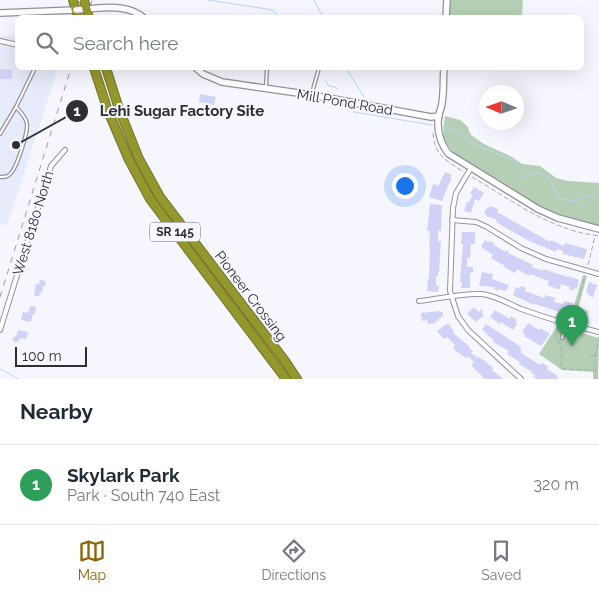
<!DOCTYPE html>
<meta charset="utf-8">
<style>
:root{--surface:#fff;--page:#f2f2f3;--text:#1f2937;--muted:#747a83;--line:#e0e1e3;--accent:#8b6404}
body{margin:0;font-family:Raleway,sans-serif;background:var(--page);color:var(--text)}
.compass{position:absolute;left:479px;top:85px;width:45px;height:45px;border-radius:50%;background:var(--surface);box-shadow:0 5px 20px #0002;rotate:272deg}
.scale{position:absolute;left:15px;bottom:12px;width:72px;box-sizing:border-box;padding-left:5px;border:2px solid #2e2f32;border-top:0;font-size:14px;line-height:18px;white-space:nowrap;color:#2e2f32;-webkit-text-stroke:4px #f5f6fe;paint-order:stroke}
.you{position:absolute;left:404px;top:185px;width:18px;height:18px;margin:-12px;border:4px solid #fff;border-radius:50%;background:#1a73e8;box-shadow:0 0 0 8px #1a73e833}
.badge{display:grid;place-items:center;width:32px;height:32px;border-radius:50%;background:var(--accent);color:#fff;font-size:16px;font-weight:700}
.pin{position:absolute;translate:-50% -41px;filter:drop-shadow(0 1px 2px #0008)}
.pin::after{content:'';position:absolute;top:26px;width:18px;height:15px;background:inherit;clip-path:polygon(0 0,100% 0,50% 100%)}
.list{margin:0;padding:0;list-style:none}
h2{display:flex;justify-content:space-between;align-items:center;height:65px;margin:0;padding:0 20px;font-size:21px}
h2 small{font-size:16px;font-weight:400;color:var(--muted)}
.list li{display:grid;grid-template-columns:32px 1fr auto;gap:15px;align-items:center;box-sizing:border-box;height:80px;padding:0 20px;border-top:1px solid var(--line)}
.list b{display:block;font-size:19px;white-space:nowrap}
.list p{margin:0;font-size:16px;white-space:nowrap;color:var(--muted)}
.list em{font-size:16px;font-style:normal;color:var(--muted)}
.icon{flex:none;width:28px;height:28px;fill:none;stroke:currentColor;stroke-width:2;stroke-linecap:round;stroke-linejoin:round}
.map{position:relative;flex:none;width:599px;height:379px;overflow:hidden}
.search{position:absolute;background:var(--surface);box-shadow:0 5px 20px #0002;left:15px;right:15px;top:15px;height:55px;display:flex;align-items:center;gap:12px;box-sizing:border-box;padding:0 18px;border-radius:8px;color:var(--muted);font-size:19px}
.sheet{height:145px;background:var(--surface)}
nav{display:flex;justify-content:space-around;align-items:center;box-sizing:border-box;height:70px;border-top:1px solid var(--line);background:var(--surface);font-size:14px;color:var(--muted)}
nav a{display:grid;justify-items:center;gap:2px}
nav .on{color:var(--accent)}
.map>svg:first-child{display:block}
.built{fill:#e8ebfa}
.green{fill:#b5cfb6}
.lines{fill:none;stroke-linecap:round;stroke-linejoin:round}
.stream{stroke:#b9d5f2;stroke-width:1}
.building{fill:#d2d1f6}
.lane-casing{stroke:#92949b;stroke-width:4.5}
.street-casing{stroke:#92949b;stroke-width:6}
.secondary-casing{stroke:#92949b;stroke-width:8}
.highway-casing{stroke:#70732e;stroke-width:10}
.path{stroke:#a9aab0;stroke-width:1;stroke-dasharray:5 2.5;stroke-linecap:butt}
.lane{stroke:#fff;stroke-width:2}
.street{stroke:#fff;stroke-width:4}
.secondary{stroke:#fff;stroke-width:5.5}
.highway{stroke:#94982c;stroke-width:8}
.rail{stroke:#9a9ba1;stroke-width:1;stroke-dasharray:6 6;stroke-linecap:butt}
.secondary-bridge-casing{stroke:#92949b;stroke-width:8;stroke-linecap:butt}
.highway-bridge-casing{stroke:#70732e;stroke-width:10;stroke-linecap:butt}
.secondary-bridge{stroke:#fff;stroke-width:5.5}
.highway-bridge{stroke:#94982c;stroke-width:8}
.labels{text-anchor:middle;stroke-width:4;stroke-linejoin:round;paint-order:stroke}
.shield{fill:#f5f6fe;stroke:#6a6b6f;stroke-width:1}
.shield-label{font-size:12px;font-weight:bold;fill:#2e2f32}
.street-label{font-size:14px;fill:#2e2f32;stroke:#f5f6fe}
.leader{fill:none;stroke:#2e2f32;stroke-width:2}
.callout-dot{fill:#2e2f32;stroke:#f5f6fe;stroke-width:2}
.mark-label{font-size:15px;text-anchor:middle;font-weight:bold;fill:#fff}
.callout-label{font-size:15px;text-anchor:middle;font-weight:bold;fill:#2e2f32;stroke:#f5f6fe;stroke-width:4;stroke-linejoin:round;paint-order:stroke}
</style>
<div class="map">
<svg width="599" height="379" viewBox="0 0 599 379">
<rect width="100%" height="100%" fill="#f5f6fe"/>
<path class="built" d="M 17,35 L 18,68 L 58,68 L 7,226 L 0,223 L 0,36 Z"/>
<g class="green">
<path d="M 450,0 L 523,0 L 522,17 L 450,17 Z"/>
<path d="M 445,116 L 460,120 L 467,126 L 471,135 L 484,144 L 512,157 L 522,164 L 540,166 L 556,178 L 569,181 L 599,183 L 599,226 L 566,217 L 546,210 L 457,155 C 442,142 442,135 445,116 Z"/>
<path d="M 583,275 L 587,276 L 575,320 L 570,319 Z"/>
<path d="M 557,326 L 599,338 L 598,379 L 593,379 L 593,372 L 562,370 L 539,354 Z"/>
</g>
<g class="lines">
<g class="stream">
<path d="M 208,0 L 273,10 L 279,18"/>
<path d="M 314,0 L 323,18"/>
<path d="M 346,68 L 364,97"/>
<path d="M 325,80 L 329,86 L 335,87 L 337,89"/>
<path d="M 353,110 L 354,112 L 432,125"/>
<path d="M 442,127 L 454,129 L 470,142 L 515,161 L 525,177 L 535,173 L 547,176 L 561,199 L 577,201 L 599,191"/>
<path d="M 0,369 L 8,373 L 18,379"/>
</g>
</g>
<g class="building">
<path d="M 0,69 L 12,70 L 12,79 L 0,79 Z"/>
<path d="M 200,94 L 216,97 L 214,105 L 199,102 Z"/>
<path d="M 445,172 L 452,175 L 450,178 L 452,179 L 449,183 L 442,201 L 429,197 L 433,184 L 438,186 Z"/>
<path d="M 474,187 L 484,193 L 479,201 L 475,199 L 471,213 L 464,211 L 467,202 L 469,202 L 473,195 L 470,194 Z"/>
<path d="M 430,204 L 442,205 L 441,231 L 438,231 L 438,241 L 441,241 L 439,272 L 438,272 L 438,276 L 436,276 L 436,286 L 439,286 L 438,292 L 427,291 L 428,279 L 429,279 L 430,246 L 429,246 L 430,231 L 427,231 Z"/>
<path d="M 490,206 L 498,209 L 497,212 L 550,242 L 551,240 L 564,246 L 565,243 L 587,249 L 584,259 L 563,254 L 563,251 L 557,249 L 556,252 L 529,241 L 496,222 L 497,220 L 486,216 L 486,215 L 484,214 L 487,207 L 489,208 Z"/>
<path d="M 462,232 L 475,232 L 475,244 L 471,244 L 470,258 L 467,258 L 467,267 L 473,267 L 473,272 L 470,273 L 470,288 L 461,288 L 462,282 L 460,282 L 463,244 L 461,244 Z"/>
<path d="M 485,240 L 488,242 L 489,241 L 494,243 L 494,245 L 505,252 L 506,250 L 509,252 L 508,253 L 533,265 L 532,267 L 543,271 L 543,269 L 568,277 L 568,276 L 579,280 L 577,289 L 574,288 L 574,291 L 569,289 L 570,287 L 561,284 L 560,289 L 557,289 L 548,285 L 549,281 L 530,274 L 529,276 L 517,269 L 515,273 L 504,267 L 505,266 L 491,258 L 493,255 L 481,247 Z"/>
<path d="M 482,272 L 493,274 L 492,279 L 509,285 L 506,291 L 498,289 L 498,291 L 494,289 L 495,287 L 479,286 Z"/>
<path d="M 40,280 L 46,281 L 45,286 L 43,286 L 42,292 L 41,292 L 39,296 L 34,296 L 36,284 L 39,284 Z"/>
<path d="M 589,282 L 597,285 L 593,297 L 588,295 L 588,293 L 586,292 Z"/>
<path d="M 521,286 L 526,288 L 525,291 L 544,298 L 545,295 L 555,298 L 554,302 L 563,304 L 564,301 L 573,303 L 569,315 L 535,304 L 534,305 L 513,295 L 516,287 L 520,288 Z"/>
<path d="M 30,306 L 36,307 L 35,314 L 33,314 L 31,322 L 21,320 L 23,312 L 28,313 Z"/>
<path d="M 474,307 L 479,312 L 483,308 L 482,314 L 484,315 L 476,322 L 467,314 Z"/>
<path d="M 580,308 L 589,311 L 586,319 L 577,316 Z"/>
<path d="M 495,310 L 510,319 L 511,316 L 517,320 L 515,322 L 517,324 L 513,330 L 501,322 L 500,324 L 490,317 Z"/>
<path d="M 440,311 L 440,312 L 443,312 L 443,316 L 441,317 L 441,318 L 438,319 L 438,321 L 435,321 L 436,323 L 428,324 L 427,320 L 422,321 L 421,313 Z"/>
<path d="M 448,323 L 454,332 L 453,333 L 470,347 L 469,348 L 473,351 L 471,353 L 478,358 L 479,357 L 485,361 L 493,368 L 492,370 L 503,379 L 485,379 L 471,365 L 474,362 L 468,356 L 466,358 L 455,350 L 453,348 L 455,345 L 447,337 L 444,339 L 437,331 Z"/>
<path d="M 528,323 L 539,330 L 540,328 L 550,334 L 541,346 L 524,336 L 525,334 L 522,332 Z"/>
<path d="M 486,324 L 521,347 L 520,350 L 522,351 L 521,353 L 540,365 L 541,363 L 548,366 L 547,369 L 558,376 L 557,379 L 537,379 L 534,377 L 535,375 L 531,373 L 532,372 L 519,364 L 520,362 L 507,354 L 509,351 L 493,342 L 494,340 L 486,334 L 487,333 L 482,330 Z"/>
<path d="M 18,330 L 28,332 L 26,339 L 21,338 L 16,343 L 12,339 L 17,335 Z"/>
</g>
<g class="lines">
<defs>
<g id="lane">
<path d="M 266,86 L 267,68"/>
<path d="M 312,93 L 319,68"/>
<path d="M 0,134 L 16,107 L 35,68"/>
<path d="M 0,177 C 5,177 8,177 11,173 C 17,167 28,132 27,124 C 26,117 20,111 16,107"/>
<path d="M 562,338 L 566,324"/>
</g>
<g id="street">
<path d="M 0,41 L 18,45"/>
<path d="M 471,168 L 456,193 L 453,208 L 450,291 L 458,316 L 468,330 L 521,379"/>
<path d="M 452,220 L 476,222 L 487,227 L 521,248 L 546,259 L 599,274"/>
<path d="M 419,301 C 439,299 461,293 481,294 C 496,295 510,305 524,310 C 549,319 574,326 599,332"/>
<path d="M 0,330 L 51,166 L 65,150"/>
</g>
<g id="secondary">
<path d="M 98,8 C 114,7 132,7 144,18"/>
<path d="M 0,13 L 76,10"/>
<path d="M 446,18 L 447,0"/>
<path d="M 196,68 L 203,74 L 222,82 L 312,95 L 431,117 L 439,116"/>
<path d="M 444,68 C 443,79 444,91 442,103 C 442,107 440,110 439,114 C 436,128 440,144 449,154 L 538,209 L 558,218 L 599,229"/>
</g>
<g id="highway">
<path d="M 73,0 L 78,18"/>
<path d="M 94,68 L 108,111 L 129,160 L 150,199 L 286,379"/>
<path d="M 106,68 L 119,109 L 139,159 L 160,197 L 285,361 L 297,379"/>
</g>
</defs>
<use href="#lane" class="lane-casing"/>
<use href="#street" class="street-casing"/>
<use href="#secondary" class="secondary-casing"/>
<use href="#highway" class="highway-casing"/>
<g class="path">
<path d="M 433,133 C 434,156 447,161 464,172"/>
<path d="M 472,177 C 513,201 550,230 599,236"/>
<path d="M 588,265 L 595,236"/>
<path d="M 573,320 L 585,276"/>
<path d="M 558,326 L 555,337 C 565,347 561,355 561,368 L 564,369 L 596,370"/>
<path d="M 590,355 L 595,356"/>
<path d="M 596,379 L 595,359 L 599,337"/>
</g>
<use href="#lane" class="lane"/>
<use href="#street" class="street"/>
<use href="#secondary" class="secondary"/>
<use href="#highway" class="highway"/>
<g class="rail">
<path d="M 87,18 L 92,0"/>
<path d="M 0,297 L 71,68"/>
</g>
<defs>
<path id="secondary-bridge" d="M 76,10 L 98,8"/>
<path id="highway-bridge" d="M 84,0 L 89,18"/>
</defs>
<use href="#secondary-bridge" class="secondary-bridge-casing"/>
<use href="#highway-bridge" class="highway-bridge-casing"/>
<use href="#secondary-bridge" class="secondary-bridge"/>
<use href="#highway-bridge" class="highway-bridge"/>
</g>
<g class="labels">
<rect class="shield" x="150" y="222.5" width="50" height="19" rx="4"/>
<g class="shield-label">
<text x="175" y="236">SR 145</text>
</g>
<g class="street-label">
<text transform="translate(345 102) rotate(10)" y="5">Mill Pond Road</text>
<text transform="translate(33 223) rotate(-73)" y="5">West 8180 North</text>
<text transform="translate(251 296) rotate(53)" y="5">Pioneer Crossing</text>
</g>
</g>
<path class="leader" d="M16 145L77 111"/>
<g class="callout-dot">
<circle cx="16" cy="145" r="5"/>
<circle cx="77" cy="111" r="12"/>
</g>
<g class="mark-label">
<text x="77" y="116">1</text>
</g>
<g class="callout-label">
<text x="182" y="116">Lehi Sugar Factory Site</text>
</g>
</svg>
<svg class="compass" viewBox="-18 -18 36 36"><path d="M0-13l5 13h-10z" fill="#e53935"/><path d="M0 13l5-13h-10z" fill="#747a83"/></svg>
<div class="scale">100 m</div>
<div class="you"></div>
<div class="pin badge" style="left:572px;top:346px;background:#2e9e5b">1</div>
<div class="search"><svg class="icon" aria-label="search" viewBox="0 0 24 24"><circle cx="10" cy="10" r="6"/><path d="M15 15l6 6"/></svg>Search here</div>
</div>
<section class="sheet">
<h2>Nearby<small></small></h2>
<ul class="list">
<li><span class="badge" style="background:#2e9e5b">1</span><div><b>Skylark Park</b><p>Park · South 740 East</p></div><em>320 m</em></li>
</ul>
</section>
<nav>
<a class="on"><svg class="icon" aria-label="map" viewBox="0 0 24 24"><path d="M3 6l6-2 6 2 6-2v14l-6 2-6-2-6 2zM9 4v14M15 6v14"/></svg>Map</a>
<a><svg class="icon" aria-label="directions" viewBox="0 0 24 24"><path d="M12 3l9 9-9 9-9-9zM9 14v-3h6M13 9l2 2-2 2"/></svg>Directions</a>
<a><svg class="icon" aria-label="saved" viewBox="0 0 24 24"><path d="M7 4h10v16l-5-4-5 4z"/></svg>Saved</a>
</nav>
